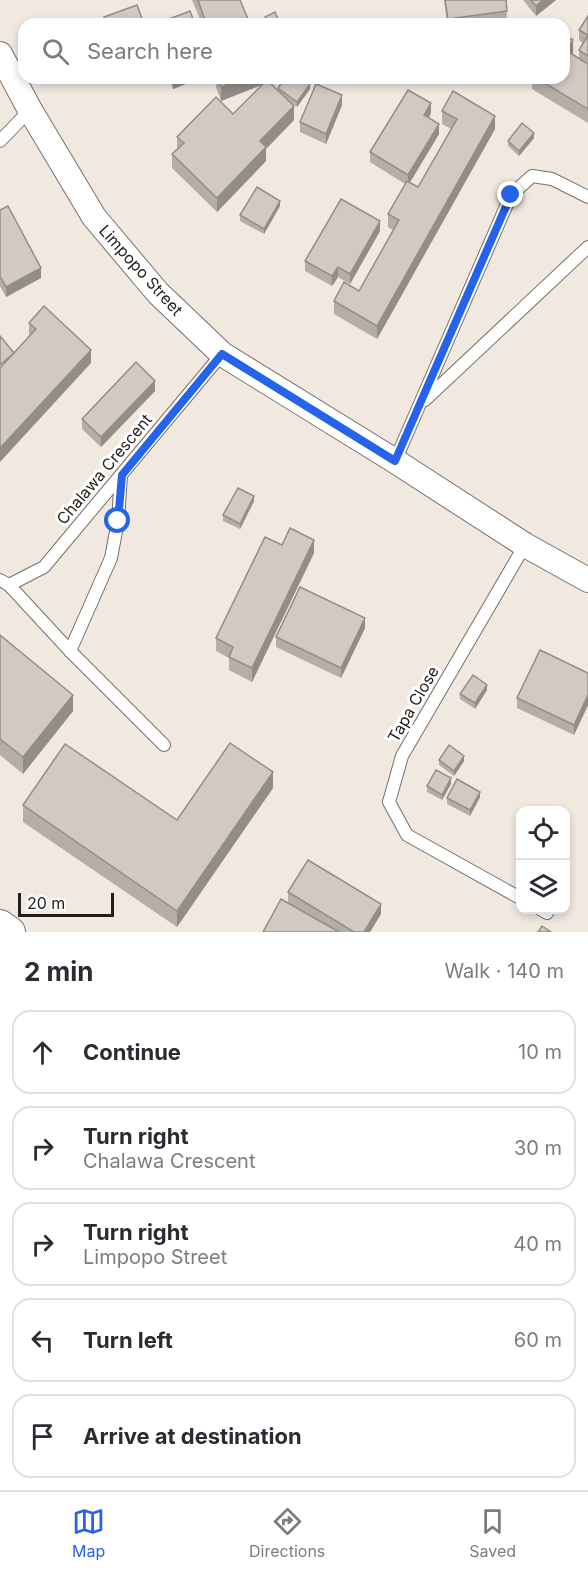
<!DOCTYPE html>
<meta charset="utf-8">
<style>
:root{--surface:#fff;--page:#f7f7f7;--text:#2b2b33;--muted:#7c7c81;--line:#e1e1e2;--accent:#2563eb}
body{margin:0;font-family:Inter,sans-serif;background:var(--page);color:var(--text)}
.controls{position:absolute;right:18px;bottom:18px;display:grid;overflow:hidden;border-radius:12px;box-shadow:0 3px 9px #0003}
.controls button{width:54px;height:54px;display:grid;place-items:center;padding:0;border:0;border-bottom:2px solid var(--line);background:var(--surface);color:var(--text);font:30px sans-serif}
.scale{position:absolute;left:18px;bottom:15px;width:96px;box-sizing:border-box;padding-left:6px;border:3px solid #211e1b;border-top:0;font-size:16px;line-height:21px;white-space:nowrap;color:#211e1b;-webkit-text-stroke:4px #fff;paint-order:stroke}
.stop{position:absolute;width:18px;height:18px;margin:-14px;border:4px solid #2563eb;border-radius:50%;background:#fff}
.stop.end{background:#2563eb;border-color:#fff;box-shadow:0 2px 6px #0008}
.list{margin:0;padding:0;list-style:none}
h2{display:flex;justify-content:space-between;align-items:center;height:78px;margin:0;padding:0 24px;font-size:26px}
h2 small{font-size:20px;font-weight:400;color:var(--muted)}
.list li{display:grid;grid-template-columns:39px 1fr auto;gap:18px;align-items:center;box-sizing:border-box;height:84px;margin:0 12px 12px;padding:0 12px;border:2px solid var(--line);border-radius:18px}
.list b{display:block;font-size:22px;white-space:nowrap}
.list p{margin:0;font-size:20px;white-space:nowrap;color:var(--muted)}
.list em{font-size:20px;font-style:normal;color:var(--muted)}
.icon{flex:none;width:33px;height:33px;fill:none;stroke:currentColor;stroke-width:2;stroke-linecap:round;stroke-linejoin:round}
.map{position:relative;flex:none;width:588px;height:932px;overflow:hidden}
.search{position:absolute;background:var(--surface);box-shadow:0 3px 9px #0003;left:18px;right:18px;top:18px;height:66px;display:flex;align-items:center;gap:15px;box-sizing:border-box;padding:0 21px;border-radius:18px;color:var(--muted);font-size:22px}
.sheet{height:558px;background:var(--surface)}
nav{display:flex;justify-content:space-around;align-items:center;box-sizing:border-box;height:84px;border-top:2px solid var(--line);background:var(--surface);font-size:16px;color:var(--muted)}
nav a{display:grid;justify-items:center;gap:3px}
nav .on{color:var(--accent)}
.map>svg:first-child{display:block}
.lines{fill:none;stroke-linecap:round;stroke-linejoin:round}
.service-casing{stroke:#777068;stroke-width:14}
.minor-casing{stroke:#777068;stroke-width:26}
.tertiary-casing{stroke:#777068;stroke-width:32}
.service{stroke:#fff;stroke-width:12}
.minor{stroke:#fff;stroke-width:24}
.tertiary{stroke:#fff;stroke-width:30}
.wall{fill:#b5aea7}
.shaded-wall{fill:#938d88}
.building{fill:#d2cac2;stroke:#938d88;stroke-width:1.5}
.route{stroke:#2563eb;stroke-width:8}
.labels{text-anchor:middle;stroke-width:6;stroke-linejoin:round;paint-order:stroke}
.street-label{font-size:16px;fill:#211e1b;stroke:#fff}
</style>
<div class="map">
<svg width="588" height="932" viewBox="0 0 588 932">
<rect width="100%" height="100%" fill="#f1e9e0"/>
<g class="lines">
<defs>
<g id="service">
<path d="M 0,141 L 30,110"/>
<path d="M 425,400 L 588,247"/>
<path d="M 395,461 L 511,195 L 532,176 L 552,179 L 588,197"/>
<path d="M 0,580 L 9,585 L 44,567 L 222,354"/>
<path d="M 9,585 L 70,651 L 164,745"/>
<path d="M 70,651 L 111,558 L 118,521 L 121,475"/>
<path d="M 520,898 L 407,835 L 389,802 L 402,756 L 525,545"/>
<path d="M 540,909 L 547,913"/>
</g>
<path id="minor" d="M 0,54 L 30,110 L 94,217 L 158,293 L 222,354 L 395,461 L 525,545 L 588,580"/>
<path id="tertiary" d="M 0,925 L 10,932"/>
</defs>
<use href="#service" class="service-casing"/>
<use href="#minor" class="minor-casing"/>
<use href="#tertiary" class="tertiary-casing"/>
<use href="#service" class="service"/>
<use href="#minor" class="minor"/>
<use href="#tertiary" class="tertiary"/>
</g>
<g class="wall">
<path d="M 192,0 L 240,0 L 250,24 L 202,24 Z"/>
<path d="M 444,0 L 506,0 L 507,21 L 486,24 L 447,24 Z"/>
<path d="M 523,0 L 556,0 L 536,16 Z"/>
<path d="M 588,16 L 588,123 L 532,89 L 532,78 L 564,78 L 564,35 L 573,54 L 573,55 L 579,59 L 579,50 L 583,43 L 579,40 L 579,30 Z"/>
<path d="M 169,78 L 201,78 L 173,89 Z"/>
<path d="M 216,78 L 267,78 L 267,80 L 278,90 L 278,88 L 285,78 L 308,78 L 306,81 L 310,89 L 297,107 L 290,102 L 294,120 L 266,149 L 266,161 L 217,212 L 172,168 L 172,154 L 177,150 L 177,137 L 233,114 L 263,84 L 221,101 L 216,87 Z"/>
<path d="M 342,105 L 326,144 L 300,132 L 300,122 Z"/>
<path d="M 442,111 L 495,129 L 377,339 L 334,314 L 334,301 L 359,291 L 393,230 L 388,227 L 388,214 L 405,184 L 370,162 L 370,152 L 431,113 L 429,118 L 439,134 L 410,183 L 418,187 L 451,129 L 442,124 Z"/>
<path d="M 534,138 L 519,156 L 508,146 L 508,141 Z"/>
<path d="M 280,206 L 264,234 L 240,221 L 240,215 Z"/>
<path d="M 0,210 L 41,278 L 6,297 L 0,286 Z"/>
<path d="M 380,231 L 350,284 L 338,277 L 332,286 L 305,271 L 305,261 Z"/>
<path d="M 29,323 L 91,363 L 14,353 L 29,337 Z"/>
<path d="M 155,391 L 101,447 L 82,429 L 82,419 Z"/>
<path d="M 254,501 L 240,529 L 223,521 L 223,515 Z"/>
<path d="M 282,545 L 314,553 L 252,682 L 229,670 L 229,658 L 216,651 L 216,638 Z"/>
<path d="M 365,628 L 341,678 L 276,647 L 276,637 Z"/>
<path d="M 0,635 L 73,711 L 23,774 L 0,755 Z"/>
<path d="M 588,673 L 588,705 L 574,735 L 517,708 L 517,698 Z"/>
<path d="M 487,690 L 475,709 L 460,699 L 460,694 Z"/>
<path d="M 439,760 L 464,761 L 454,776 L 439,765 Z"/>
<path d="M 451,784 L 442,800 L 427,792 L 427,786 Z"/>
<path d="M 273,788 L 177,927 L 23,822 L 23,805 L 177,820 Z"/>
<path d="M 480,797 L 470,816 L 447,804 L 447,798 Z"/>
<path d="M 288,892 L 381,914 L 370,932 L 263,932 L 311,916 L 288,903 Z"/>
</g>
<g class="shaded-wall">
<path d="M 543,0 L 556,0 L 536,16 L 536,6 Z"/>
<path d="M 213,21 L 213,24 L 206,24 L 206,23 Z"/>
<path d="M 573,40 L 573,54 L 567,65 L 567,51 Z"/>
<path d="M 175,78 L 201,78 L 173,89 L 173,79 Z"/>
<path d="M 245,78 L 267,78 L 267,83 L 221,101 L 221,87 Z"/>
<path d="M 310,84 L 310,89 L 297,107 L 297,102 Z"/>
<path d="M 342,95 L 342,105 L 326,144 L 326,134 Z"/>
<path d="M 431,103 L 431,113 L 424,125 L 424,115 Z"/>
<path d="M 294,106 L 294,120 L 266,149 L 266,161 L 217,212 L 217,198 L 260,141 Z"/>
<path d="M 495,116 L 495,129 L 377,339 L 377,326 Z"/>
<path d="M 439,124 L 439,134 L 408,185 L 408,175 Z"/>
<path d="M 534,133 L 534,138 L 519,156 L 519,151 Z"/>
<path d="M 280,201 L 280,206 L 264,234 L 264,229 Z"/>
<path d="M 380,221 L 380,231 L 350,284 L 350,274 Z"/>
<path d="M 338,267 L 338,277 L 332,286 L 332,276 Z"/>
<path d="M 41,268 L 41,278 L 6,297 L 6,287 Z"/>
<path d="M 91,350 L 91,363 L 0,462 L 0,448 Z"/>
<path d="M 155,381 L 155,391 L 101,447 L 101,437 Z"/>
<path d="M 254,496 L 254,501 L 240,529 L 240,524 Z"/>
<path d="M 314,540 L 314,553 L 252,682 L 252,668 Z"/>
<path d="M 365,618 L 365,628 L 341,678 L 341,668 Z"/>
<path d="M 487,685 L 487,690 L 475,709 L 475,703 Z"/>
<path d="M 73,695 L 73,711 L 23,774 L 23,757 Z"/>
<path d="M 588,695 L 588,705 L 574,735 L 574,725 Z"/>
<path d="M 464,756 L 464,761 L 454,776 L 454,771 Z"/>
<path d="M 273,772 L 273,788 L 177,927 L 177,911 Z"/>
<path d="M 451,778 L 451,784 L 442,800 L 442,795 Z"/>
<path d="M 480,792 L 480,797 L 470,816 L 470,810 Z"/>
<path d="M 381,904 L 381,914 L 370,932 L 364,932 Z"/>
</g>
<g class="building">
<path d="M 198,0 L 240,0 L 250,24 L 214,24 L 213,21 L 206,23 Z"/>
<path d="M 445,0 L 506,0 L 507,11 L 448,19 Z"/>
<path d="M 531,0 L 543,0 L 536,6 Z"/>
<path d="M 137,5 L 144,24 L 107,24 L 104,17 Z"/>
<path d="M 190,11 L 195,24 L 156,24 Z"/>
<path d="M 275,12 L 280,24 L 268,24 L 265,17 Z"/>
<path d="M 588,16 L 588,56 L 579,50 L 588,35 L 579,30 Z"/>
<path d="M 564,35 L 573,40 L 567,51 L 588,64 L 588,109 L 536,78 L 564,78 Z"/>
<path d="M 218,78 L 245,78 L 221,87 Z"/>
<path d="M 285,78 L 304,78 L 303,79 L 310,84 L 297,102 L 278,88 Z"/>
<path d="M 267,80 L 294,106 L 260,141 L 266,147 L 217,198 L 172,154 L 184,143 L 177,137 L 216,97 L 233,114 Z"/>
<path d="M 316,84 L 342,95 L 326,134 L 300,122 Z"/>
<path d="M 408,90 L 431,103 L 424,115 L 439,124 L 408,175 L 370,152 Z"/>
<path d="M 453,91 L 495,116 L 377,326 L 334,301 L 344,282 L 359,291 L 399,220 L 388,214 L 407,181 L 418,187 L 457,119 L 442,111 Z"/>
<path d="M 522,123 L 534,133 L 519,151 L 508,141 Z"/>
<path d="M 257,187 L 280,201 L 264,229 L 240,215 Z"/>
<path d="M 341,199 L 380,221 L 350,274 L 338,267 L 332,276 L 305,261 Z"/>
<path d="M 8,206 L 41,268 L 6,287 L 0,276 L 0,210 Z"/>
<path d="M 44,306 L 91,350 L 0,448 L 0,368 L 36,329 L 29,323 Z"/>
<path d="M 0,336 L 14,353 L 0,365 Z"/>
<path d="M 136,362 L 155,381 L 101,437 L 82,419 Z"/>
<path d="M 238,488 L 254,496 L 240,524 L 223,515 Z"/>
<path d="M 290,528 L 314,540 L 252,668 L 229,657 L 233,647 L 216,638 L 265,537 L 282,545 Z"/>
<path d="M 300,587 L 365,618 L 341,668 L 276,637 Z"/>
<path d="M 0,635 L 73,695 L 23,757 L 0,739 Z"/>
<path d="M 540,650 L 588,673 L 588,695 L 574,725 L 517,698 Z"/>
<path d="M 473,675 L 487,685 L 475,703 L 460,694 Z"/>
<path d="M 230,743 L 273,772 L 177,911 L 23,805 L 65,744 L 177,820 Z"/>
<path d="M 449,745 L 464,756 L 454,771 L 439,760 Z"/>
<path d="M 436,770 L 451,778 L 442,795 L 427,786 Z"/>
<path d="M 457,779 L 480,792 L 470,810 L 447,798 Z"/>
<path d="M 308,860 L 381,904 L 364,932 L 354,932 L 288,892 Z"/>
<path d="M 281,899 L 339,932 L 263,932 Z"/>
<path d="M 542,926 L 551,932 L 538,932 Z"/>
</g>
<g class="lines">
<path class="route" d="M 118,521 L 122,475 L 222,354 L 395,461 L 511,195"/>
</g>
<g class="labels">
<g class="street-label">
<text transform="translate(141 270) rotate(48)" y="6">Limpopo Street</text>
<text transform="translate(104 469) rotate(-50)" y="6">Chalawa Crescent</text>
<text transform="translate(413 704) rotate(-60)" y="6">Tapa Close</text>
</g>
</g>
</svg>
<div class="controls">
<button><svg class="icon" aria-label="locate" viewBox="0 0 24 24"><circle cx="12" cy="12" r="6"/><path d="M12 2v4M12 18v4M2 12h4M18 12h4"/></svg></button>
<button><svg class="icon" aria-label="layers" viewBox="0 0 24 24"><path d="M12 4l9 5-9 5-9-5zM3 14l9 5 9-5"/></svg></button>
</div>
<div class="scale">20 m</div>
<div class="stop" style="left:118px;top:521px"></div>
<div class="stop end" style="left:511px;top:195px"></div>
<div class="search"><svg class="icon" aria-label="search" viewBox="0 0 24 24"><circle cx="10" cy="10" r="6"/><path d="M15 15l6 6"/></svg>Search here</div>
</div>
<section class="sheet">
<h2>2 min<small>Walk · 140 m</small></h2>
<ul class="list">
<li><svg class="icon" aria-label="ahead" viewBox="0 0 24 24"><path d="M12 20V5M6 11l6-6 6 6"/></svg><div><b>Continue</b></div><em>10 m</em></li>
<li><svg class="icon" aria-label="right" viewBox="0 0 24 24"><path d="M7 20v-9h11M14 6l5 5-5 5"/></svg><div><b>Turn right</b><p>Chalawa Crescent</p></div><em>30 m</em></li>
<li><svg class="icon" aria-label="right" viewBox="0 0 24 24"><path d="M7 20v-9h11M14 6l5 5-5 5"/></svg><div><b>Turn right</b><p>Limpopo Street</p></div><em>40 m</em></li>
<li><svg class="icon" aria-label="left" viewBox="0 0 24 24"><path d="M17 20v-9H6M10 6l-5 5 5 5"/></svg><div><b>Turn left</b></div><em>60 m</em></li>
<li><svg class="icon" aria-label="arrive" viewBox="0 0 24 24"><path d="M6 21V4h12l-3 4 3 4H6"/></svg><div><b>Arrive at destination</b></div></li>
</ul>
</section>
<nav>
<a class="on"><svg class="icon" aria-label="map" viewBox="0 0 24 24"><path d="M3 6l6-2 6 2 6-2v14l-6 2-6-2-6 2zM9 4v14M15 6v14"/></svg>Map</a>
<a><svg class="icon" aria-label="directions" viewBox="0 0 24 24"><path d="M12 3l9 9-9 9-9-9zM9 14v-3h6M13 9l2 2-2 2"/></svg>Directions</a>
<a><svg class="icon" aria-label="saved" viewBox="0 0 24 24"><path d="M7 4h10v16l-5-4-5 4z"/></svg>Saved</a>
</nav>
